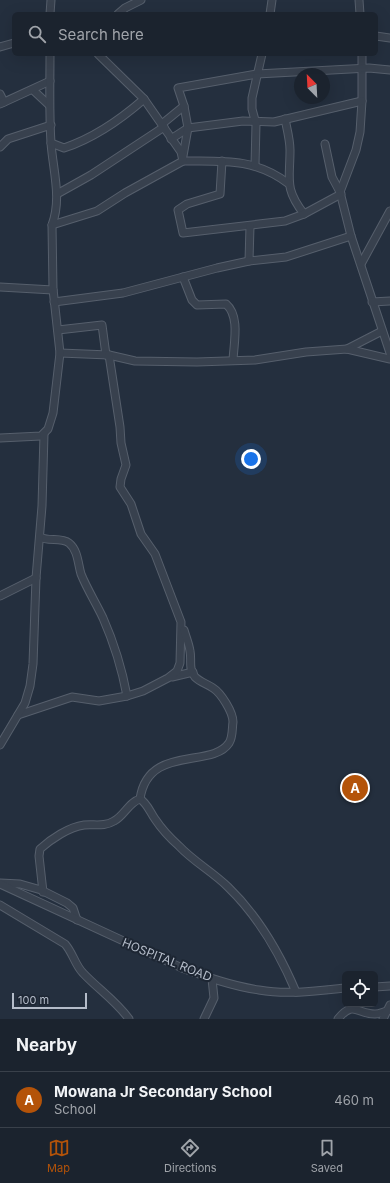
<!DOCTYPE html>
<style>
:root{--surface:#1b232e;--page:#242b36;--text:#f1f3f6;--muted:#a0a4aa;--line:#39404a;--accent:#b45309}
body{margin:0;font-family:Inter,sans-serif;background:var(--page);color:var(--text)}
.controls{position:absolute;right:12px;bottom:12px;display:grid;overflow:hidden;border-radius:6px;box-shadow:0 4px 16px #0002}
.controls button{width:36px;height:36px;display:grid;place-items:center;padding:0;border:0;border-bottom:1px solid var(--line);background:var(--surface);color:var(--text);font:20px sans-serif}
.compass{position:absolute;left:294px;top:68px;width:36px;height:36px;border-radius:50%;background:var(--surface);box-shadow:0 4px 16px #0002;rotate:336deg}
.scale{position:absolute;left:12px;bottom:10px;width:75px;box-sizing:border-box;padding-left:4px;border:2px solid #b4bcc9;border-top:0;font-size:11px;line-height:14px;white-space:nowrap;color:#b4bcc9;-webkit-text-stroke:3px #1d2633;paint-order:stroke}
.you{position:absolute;left:251px;top:459px;width:14px;height:14px;margin:-10px;border:3px solid #fff;border-radius:50%;background:#1a73e8;box-shadow:0 0 0 6px #1a73e833}
.badge{display:grid;place-items:center;width:26px;height:26px;border-radius:50%;background:var(--accent);color:#fff;font-size:13px;font-weight:700}
.pin{position:absolute;translate:-50% -50%;border:2px solid #fff;box-shadow:0 1px 4px #0006}
.list{margin:0;padding:0;list-style:none}
h2{display:flex;justify-content:space-between;align-items:center;height:52px;margin:0;padding:0 16px;font-size:17px}
h2 small{font-size:13px;font-weight:400;color:var(--muted)}
.list li{display:grid;grid-template-columns:26px 1fr auto;gap:12px;align-items:center;box-sizing:border-box;height:56px;padding:0 16px;border-top:1px solid var(--line)}
.list b{display:block;font-size:15px;white-space:nowrap}
.list p{margin:0;font-size:13px;white-space:nowrap;color:var(--muted)}
.list em{font-size:13px;font-style:normal;color:var(--muted)}
.icon{flex:none;width:22px;height:22px;fill:none;stroke:currentColor;stroke-width:2;stroke-linecap:round;stroke-linejoin:round}
.map{position:relative;flex:none;width:390px;height:1019px;overflow:hidden}
.search{position:absolute;background:var(--surface);box-shadow:0 4px 16px #0002;left:12px;right:12px;top:12px;height:44px;display:flex;align-items:center;gap:10px;box-sizing:border-box;padding:0 14px;border-radius:6px;color:var(--muted);font-size:15px}
.sheet{height:108px;background:var(--surface)}
nav{display:flex;justify-content:space-around;align-items:center;box-sizing:border-box;height:56px;border-top:1px solid var(--line);background:var(--surface);font-size:11px;color:var(--muted)}
nav a{display:grid;justify-items:center;gap:2px}
nav .on{color:var(--accent)}
.map>svg:first-child{display:block}
.lines{fill:none;stroke-linecap:round;stroke-linejoin:round}
.minor-casing{stroke:#565f6c;stroke-width:9}
.minor{stroke:#38414e;stroke-width:7}
.labels{text-anchor:middle;stroke-width:4;stroke-linejoin:round;paint-order:stroke}
.street-label{font-size:12px;fill:#b4bcc9;stroke:#1d2633}
</style>
<div class="map">
<svg width="390" height="1019" viewBox="0 0 390 1019">
<rect width="100%" height="100%" fill="#242f3e"/>
<g class="lines">
<defs>
<g id="minor">
<path d="M 359,0 L 360,14"/>
<path d="M 50,14 L 51,0"/>
<path d="M 118,14 L 125,8 L 141,0"/>
<path d="M 270,14 L 272,0"/>
<path d="M 376,36 L 390,38"/>
<path d="M 0,47 L 14,43"/>
<path d="M 362,54 L 362,101 L 360,132 L 356,150 L 340,192 L 351,236 L 390,353"/>
<path d="M 33,90 L 49,105"/>
<path d="M 0,94 L 4,102"/>
<path d="M 0,104 L 50,81"/>
<path d="M 285,119 C 287,129 290,140 290,150 C 290,180 284,188 304,214"/>
<path d="M 162,124 L 184,106"/>
<path d="M 171,139 L 188,128 L 243,121 L 274,122 L 362,101"/>
<path d="M 51,143 L 64,148 C 94,138 120,120 144,99"/>
<path d="M 325,144 L 332,177 L 340,192"/>
<path d="M 0,147 L 8,139 L 51,125"/>
<path d="M 183,156 L 188,128 L 184,106 L 178,88 L 257,74 L 369,68 L 390,70"/>
<path d="M 183,161 C 223,161 255,158 289,184"/>
<path d="M 222,161 L 220,194 L 187,204 L 178,210 L 183,233 L 285,221 L 304,214 L 341,194"/>
<path d="M 255,165 L 256,124 L 252,109 L 252,98 L 262,54"/>
<path d="M 57,194 L 91,175 L 164,127"/>
<path d="M 52,225 L 97,211 L 125,193 L 183,161 L 181,152 L 144,99 L 98,54"/>
<path d="M 249,261 L 250,226"/>
<path d="M 361,264 L 390,211"/>
<path d="M 183,277 L 192,300 L 197,305 L 226,304 C 240,316 234,342 233,360"/>
<path d="M 0,287 L 53,290"/>
<path d="M 54,302 L 123,293 L 217,268 L 249,261 L 286,257 L 351,236"/>
<path d="M 372,302 L 390,301"/>
<path d="M 58,330 L 102,325 L 106,355"/>
<path d="M 347,349 L 382,331"/>
<path d="M 60,353 L 109,355 L 135,361 L 197,362 L 255,360 L 306,352 L 347,349 L 390,359"/>
<path d="M 0,438 L 41,436 L 48,429 L 53,413 L 60,353 L 53,289 L 52,225 C 62,198 53,171 51,143 C 49,113 50,84 50,54"/>
<path d="M 40,537 C 48,542 61,537 69,543 C 78,550 78,564 81,574 C 87,589 96,603 103,618 C 114,643 122,669 127,696"/>
<path d="M 0,596 L 36,578"/>
<path d="M 172,677 L 193,672"/>
<path d="M 18,715 L 72,697 L 99,701 L 127,696 L 143,691 L 168,678 L 177,671 L 180,663 L 181,622 L 155,554 L 141,534 L 131,504 L 120,487 L 121,479 L 126,465 L 121,443 L 120,427 L 109,355"/>
<path d="M 0,745 L 25,703 L 30,686 L 33,664 L 36,578 L 42,506 L 44,434"/>
<path d="M 140,799 C 148,744 212,769 229,743 C 233,737 232,728 233,722 C 233,712 221,693 213,688 C 207,684 200,682 195,677 C 188,668 192,661 190,651 C 189,644 186,637 184,630"/>
<path d="M 140,799 C 147,803 150,812 155,819 C 161,828 170,838 179,846 C 194,862 213,872 228,887 C 258,916 280,954 296,992"/>
<path d="M 0,883 L 20,884 L 41,890 L 67,903 L 73,908 L 77,920"/>
<path d="M 0,884 L 182,968 C 207,977 232,986 259,990 C 287,995 317,991 345,988"/>
<path d="M 43,892 L 39,856 L 40,849 C 51,839 69,827 84,825 C 95,824 104,827 114,821 C 124,816 129,802 140,799"/>
<path d="M 0,905 L 65,944 C 73,953 75,965 83,973 C 98,989 116,1001 129,1019"/>
<path d="M 375,987 L 390,986"/>
<path d="M 204,1019 L 214,998 L 212,979"/>
<path d="M 338,1019 C 353,1000 357,1014 375,1014 C 379,1014 383,1012 387,1011"/>
<path d="M 383,1019 L 390,1005"/>
</g>
</defs>
<use href="#minor" class="minor-casing"/>
<use href="#minor" class="minor"/>
</g>
<g class="labels">
<g class="street-label">
<text transform="translate(167 960) rotate(22)" y="4">HOSPITAL ROAD</text>
</g>
</g>
</svg>
<div class="controls">
<button><svg class="icon" aria-label="locate" viewBox="0 0 24 24"><circle cx="12" cy="12" r="6"/><path d="M12 2v4M12 18v4M2 12h4M18 12h4"/></svg></button>
</div>
<svg class="compass" viewBox="-18 -18 36 36"><path d="M0-13l5 13h-10z" fill="#e53935"/><path d="M0 13l5-13h-10z" fill="#a0a4aa"/></svg>
<div class="scale">100 m</div>
<div class="you"></div>
<div class="pin badge" style="left:355px;top:788px">A</div>
<div class="search"><svg class="icon" aria-label="search" viewBox="0 0 24 24"><circle cx="10" cy="10" r="6"/><path d="M15 15l6 6"/></svg>Search here</div>
</div>
<section class="sheet">
<h2>Nearby<small></small></h2>
<ul class="list">
<li><span class="badge">A</span><div><b>Mowana Jr Secondary School</b><p>School</p></div><em>460 m</em></li>
</ul>
</section>
<nav>
<a class="on"><svg class="icon" aria-label="map" viewBox="0 0 24 24"><path d="M3 6l6-2 6 2 6-2v14l-6 2-6-2-6 2zM9 4v14M15 6v14"/></svg>Map</a>
<a><svg class="icon" aria-label="directions" viewBox="0 0 24 24"><path d="M12 3l9 9-9 9-9-9zM9 14v-3h6M13 9l2 2-2 2"/></svg>Directions</a>
<a><svg class="icon" aria-label="saved" viewBox="0 0 24 24"><path d="M7 4h10v16l-5-4-5 4z"/></svg>Saved</a>
</nav>
